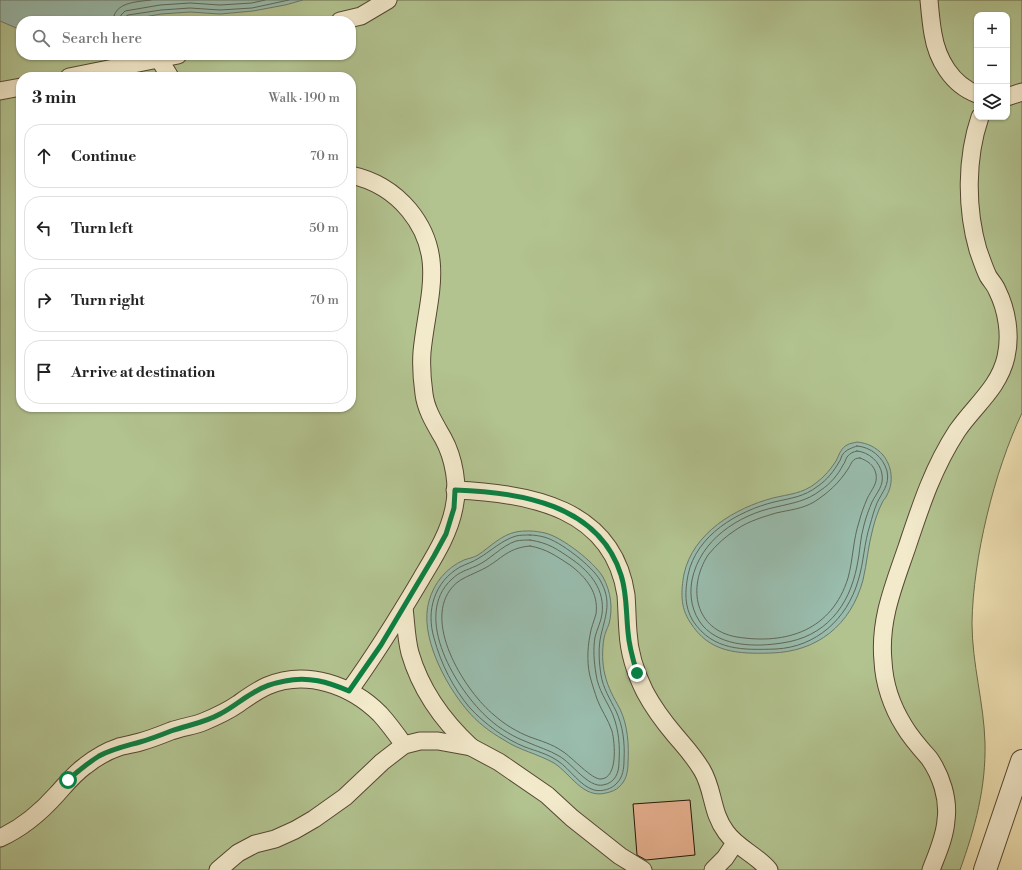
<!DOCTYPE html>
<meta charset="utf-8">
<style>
:root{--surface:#fff;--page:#f6f6f6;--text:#222;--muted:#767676;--line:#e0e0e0}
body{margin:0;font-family:"Libre Bodoni",serif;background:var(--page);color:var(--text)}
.controls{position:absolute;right:12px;top:12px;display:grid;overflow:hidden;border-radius:8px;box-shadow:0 1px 3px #0004}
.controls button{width:36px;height:36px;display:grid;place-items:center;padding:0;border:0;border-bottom:1px solid var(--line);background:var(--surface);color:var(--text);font:20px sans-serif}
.stop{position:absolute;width:12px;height:12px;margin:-9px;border:3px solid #0b8043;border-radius:50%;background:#fff}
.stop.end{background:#0b8043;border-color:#fff;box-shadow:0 1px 4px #0008}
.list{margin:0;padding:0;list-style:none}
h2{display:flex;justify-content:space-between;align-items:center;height:52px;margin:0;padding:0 16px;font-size:17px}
h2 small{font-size:13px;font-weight:400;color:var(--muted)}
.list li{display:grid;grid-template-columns:26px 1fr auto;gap:12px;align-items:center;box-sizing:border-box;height:64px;margin:0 8px 8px;padding:0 8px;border:1px solid var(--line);border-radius:16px}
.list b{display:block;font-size:15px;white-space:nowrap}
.list em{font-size:13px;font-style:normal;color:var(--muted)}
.icon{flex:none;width:22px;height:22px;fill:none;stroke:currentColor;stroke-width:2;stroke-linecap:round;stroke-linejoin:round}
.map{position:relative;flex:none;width:1022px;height:870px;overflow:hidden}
.search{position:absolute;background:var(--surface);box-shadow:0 1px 3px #0004;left:16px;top:16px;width:340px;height:44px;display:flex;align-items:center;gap:10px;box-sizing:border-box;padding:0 14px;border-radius:16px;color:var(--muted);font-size:15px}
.panel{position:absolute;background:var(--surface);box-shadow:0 1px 3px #0004;left:16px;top:72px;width:340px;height:340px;border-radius:16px}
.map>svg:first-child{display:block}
.green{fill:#b2c390;stroke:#6a6c4c;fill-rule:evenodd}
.water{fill:#99bcad;stroke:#6a796b}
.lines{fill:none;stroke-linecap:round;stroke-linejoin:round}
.shore{stroke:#5e685a;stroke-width:1}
.building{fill:#e9b291;stroke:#231508}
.service-casing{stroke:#564832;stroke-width:19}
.minor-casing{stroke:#564832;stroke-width:24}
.service{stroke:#f3eacc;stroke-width:17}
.minor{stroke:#f3eacc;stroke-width:22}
.route{stroke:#0b8043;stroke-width:5}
</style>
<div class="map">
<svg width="1022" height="870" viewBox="0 0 1022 870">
<rect width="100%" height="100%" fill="#eddfb1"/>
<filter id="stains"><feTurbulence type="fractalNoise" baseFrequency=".005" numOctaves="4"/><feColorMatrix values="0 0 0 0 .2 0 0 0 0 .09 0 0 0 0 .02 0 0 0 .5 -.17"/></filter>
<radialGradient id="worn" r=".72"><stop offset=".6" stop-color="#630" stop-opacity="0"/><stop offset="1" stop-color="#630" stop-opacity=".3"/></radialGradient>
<path class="green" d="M 0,0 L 1022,0 L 1022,413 C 994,472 973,558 972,623 C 972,664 984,703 985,743 C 986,788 975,828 960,870 L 0,870 ZM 977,15 L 1007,15 L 1007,117 L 977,117 ZM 21,21 L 351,21 L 351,55 L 21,55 ZM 21,77 L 351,77 L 351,407 L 21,407 Z"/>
<g class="water">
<path d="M 0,0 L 303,0 L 285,5 L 253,11 L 220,14 L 190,12 L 161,14 L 122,21 L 21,21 L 21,30 L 0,21 Z"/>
<path d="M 857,442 C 867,443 876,447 883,455 C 892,466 894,482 887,495 C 886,498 883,500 882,503 C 878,511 875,520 873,528 C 868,546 867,563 863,580 C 851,625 817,652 771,653 C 738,654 709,653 690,622 C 680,607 681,591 684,574 C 693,533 735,508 773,498 C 789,494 802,494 816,483 C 824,477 831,469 836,461 C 839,455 841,448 847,445 C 850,443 854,443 857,442 Z"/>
<path d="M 530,531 C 535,531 540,532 545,533 C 562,537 594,562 603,577 C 611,592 613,608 609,624 C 607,629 605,633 604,638 C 602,650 602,663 605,675 C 608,688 614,698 620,709 C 628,726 629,745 628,763 C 628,772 626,781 619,787 C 616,790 611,792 606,793 C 583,799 571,774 554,763 C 538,754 519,750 504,740 C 490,732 477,722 467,710 C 445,684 419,635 429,601 C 434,583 446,568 464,560 C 469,558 473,558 478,555 C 490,547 501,535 516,532 C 520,531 525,531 530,531 Z"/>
</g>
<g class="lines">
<g class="shore">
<path d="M 113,21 C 114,2 136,2 151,0"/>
<path d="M 119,21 L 121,15 L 125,11 L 160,5 L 190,3 L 220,5 L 252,3 L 265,0"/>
<path d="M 124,21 L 125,17 L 128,15 L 161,10 L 190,8 L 220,10 L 252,8 L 289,0"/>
<path d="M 857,446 C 871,447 883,457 887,471 C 890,485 882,492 877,503 C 874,510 872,518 870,525 C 864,543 864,562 858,581 C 847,619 816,647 776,649 C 743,650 713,651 693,621 C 684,606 685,591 688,575 C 696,535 738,511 774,502 C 791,498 804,497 818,486 C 827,480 834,471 839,462 C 841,460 841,456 843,454 C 847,449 852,448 857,446 Z"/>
<path d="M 857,451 C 869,452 880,462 882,474 C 884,486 877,492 872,502 C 869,509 866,517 864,525 C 860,538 860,553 857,566 C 849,607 825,637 782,643 C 756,647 722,647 703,626 C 692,613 689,596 692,580 C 700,540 738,515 776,507 C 793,503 807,501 821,490 C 830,484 838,475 843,465 C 845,463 845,460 847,457 C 850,453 853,452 857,451 Z"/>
<path d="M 860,458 C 868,461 874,465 876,474 C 878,484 871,490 867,499 C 864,506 861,514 859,522 C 853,540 853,560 848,578 C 832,630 787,645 737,637 C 695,630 687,588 708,555 C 716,545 726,536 737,529 C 749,521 763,517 776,513 C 789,510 802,509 814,502 C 828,493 839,483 848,469 C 852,463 852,458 860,458 Z"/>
<path d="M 530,535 C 535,535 540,536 544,537 C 560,541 592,566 600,580 C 612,601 606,614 601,635 C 598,648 599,662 601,675 C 603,688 610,699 616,711 C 623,726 625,743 624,760 C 624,768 623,777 617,783 C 612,789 602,792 594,790 C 580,786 570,769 558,761 C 548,754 536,751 525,747 C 505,739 485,724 470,708 C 453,688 441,664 434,638 C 426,611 434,582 460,567 C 466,564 473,562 479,558 C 491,551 502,540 516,536 C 520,535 525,535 530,535 Z"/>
<path d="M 530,540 C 549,543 557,549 573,560 C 591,573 605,590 602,614 C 601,622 597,629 595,637 C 593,649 594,662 596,674 C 598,690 607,701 613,715 C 619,731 620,746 619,762 C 619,773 615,783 603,785 C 588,788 572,763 559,756 C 549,750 538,747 527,742 C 514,737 500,729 489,719 C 457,691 411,616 452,579 C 459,572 467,570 476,566 C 490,560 501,546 516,541 C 521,540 526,540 530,540 Z"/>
<path d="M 530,546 C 547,549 556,556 570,565 C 586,577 599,593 596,614 C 594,621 591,628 590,635 C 587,650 587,667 591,680 C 593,687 595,693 597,699 C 601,710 608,719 612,731 C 615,743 618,778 601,779 C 592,780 572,757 562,751 C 552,744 541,741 530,737 C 517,732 504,724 494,715 C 466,692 424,626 450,590 C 458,579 467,577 479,571 C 500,562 505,548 530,546 Z"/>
</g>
</g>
<path class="building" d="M 690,800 L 695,855 L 646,860 L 637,855 L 633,804 Z"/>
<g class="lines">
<defs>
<g id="service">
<path d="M 929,0 C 930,11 931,23 933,34 C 937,59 952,85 977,94"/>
<path d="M 340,21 L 361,16 L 388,0"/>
<path d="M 159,59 L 170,77"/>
<path d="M 69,77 L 178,55"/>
<path d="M 0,91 L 21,87"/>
<path d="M 1007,97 L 1022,92"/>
<path d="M 455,490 C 530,493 613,508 626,595 C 627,608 627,619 628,632 C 629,652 636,674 645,692 C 653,707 664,722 675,735 C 686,748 693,755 702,770 C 714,790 711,812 726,832 C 737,848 757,855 769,870"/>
<path d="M 404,608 C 406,623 406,638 410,653 C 421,691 443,721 471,747"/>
<path d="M 349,691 C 375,655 398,618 421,579 C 434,557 449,534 454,508 C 459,486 454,458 443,438 C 435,424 426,410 424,394 C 422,380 421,366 422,352 C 427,299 447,256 409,210 C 394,192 374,180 351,175"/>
<path d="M 0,838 C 22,828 41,812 57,794 C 66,784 74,774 85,766 C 95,758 107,751 119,747 C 126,745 133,744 140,742 C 151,739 161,735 171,731 C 182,727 193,726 203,722 C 215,717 228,711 238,704 C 248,697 256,691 267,686 C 306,669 351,685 380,714 C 389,724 397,735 404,745"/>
<path d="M 218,870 L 238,853 L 255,844 L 275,839 L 295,830 L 314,819 L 345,797 L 382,762 L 404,745 L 420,741 L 438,741 L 471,747 L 499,762 L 547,795 L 572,818 L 620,856 L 643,870"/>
<path d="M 713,870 L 725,858 L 735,843"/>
<path d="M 931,870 C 937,854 945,837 946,820 C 949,799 941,775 929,758 C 920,748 911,738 904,726 C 892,707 884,683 883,661 C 879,620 894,585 907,547 C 921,505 933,468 957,431 C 974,406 999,388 1006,357 C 1011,335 1007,310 997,290 C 995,285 991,281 988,276 C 984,268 981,258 978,250 C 966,208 966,158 980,117"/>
</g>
<path id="minor" d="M 985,870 L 1022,761"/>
</defs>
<use href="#service" class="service-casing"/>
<use href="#minor" class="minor-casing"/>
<use href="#service" class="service"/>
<use href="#minor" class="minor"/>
</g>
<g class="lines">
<path class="route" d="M 68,780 C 78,771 88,763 99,756 C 112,749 126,746 140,742 C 151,739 161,735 171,731 C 188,725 204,723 220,714 C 232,708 242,699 253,693 C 262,687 274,683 285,681 C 308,676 328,682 349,691 L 381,645 L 434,556 L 446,534 L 454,508 L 455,490 C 519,492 599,504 621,575 C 627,593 626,613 628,632 C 629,646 633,660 637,673"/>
</g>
<rect width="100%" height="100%" filter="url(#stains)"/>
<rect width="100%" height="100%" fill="url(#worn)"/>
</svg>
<div class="controls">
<button>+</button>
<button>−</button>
<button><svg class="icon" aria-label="layers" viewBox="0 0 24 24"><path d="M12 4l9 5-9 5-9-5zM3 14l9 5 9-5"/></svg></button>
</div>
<div class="stop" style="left:68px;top:780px"></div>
<div class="stop end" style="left:637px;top:673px"></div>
<div class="search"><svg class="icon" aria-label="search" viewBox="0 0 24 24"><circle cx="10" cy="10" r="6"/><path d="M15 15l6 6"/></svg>Search here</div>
<section class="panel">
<h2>3 min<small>Walk · 190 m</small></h2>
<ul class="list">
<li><svg class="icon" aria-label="ahead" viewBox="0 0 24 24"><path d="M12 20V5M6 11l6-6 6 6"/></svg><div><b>Continue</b></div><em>70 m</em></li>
<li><svg class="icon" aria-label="left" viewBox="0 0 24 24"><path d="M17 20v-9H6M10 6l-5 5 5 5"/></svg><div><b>Turn left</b></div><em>50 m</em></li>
<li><svg class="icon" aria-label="right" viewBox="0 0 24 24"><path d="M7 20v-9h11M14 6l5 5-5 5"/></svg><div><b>Turn right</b></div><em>70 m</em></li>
<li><svg class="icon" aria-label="arrive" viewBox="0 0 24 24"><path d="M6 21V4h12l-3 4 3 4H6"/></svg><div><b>Arrive at destination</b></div></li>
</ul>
</section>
</div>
